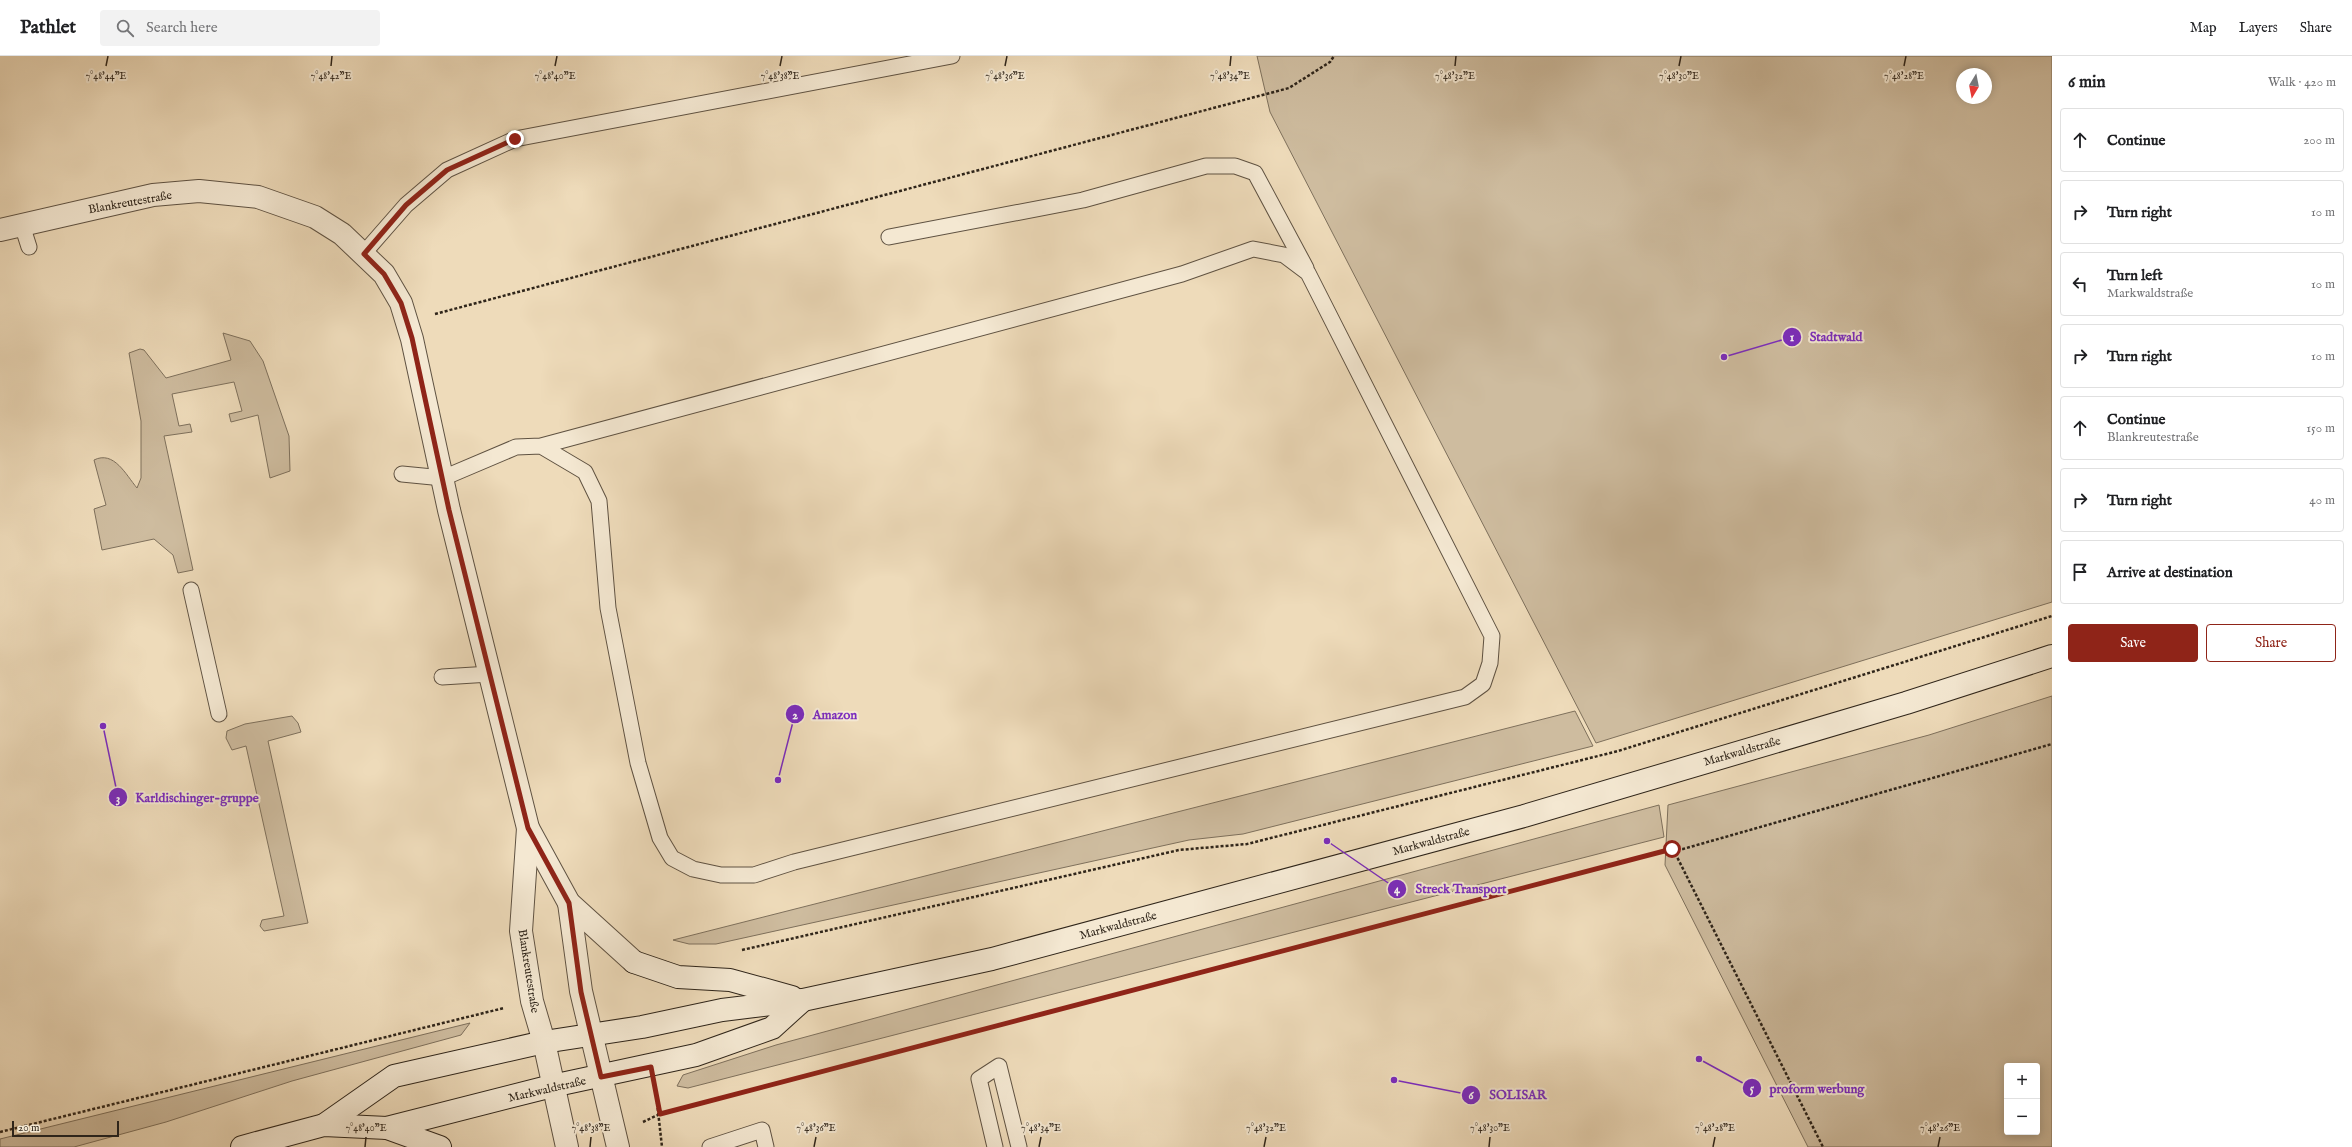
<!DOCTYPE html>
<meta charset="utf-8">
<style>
:root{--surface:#fff;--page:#f2f2f2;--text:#202124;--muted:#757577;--line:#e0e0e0;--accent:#8f2418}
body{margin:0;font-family:"IM FELL English",serif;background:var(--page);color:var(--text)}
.controls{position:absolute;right:12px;bottom:12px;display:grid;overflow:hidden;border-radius:4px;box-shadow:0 2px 10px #0003}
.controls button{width:36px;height:36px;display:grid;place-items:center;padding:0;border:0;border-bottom:1px solid var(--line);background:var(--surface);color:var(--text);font:20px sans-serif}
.compass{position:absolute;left:1956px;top:12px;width:36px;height:36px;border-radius:50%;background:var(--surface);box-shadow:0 2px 10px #0003;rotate:190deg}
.scale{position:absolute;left:12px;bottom:10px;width:107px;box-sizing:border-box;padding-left:4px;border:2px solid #2f251a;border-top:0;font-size:11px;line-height:14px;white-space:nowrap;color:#2f251a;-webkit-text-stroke:3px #f4e8d2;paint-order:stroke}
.stop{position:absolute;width:12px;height:12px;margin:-9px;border:3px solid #8f2418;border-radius:50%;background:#fff}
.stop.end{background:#8f2418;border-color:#fff;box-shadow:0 1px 4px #0008}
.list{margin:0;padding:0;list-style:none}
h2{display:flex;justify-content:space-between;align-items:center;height:52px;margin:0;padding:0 16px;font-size:17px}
h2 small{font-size:13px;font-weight:400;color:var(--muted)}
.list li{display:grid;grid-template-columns:26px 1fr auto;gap:12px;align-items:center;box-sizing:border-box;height:64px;margin:0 8px 8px;padding:0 8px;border:1px solid var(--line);border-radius:4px}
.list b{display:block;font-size:15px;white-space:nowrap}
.list p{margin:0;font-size:13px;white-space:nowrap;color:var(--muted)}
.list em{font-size:13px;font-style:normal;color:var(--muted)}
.actions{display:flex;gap:8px;padding:12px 16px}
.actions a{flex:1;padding:9px 0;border:1px solid var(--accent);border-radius:4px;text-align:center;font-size:14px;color:var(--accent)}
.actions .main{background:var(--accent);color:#fff}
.icon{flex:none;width:22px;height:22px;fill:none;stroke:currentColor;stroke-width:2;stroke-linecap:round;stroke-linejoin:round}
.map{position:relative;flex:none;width:2052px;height:1091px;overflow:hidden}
header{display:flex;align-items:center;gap:24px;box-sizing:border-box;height:56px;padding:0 20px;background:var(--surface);border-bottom:1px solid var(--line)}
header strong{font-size:19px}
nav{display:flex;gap:22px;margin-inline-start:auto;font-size:14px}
.search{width:280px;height:36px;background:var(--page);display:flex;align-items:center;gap:10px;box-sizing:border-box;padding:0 14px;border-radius:4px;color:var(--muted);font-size:15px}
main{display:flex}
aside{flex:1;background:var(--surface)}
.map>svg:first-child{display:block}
.green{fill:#cebc9f;stroke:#7e705c;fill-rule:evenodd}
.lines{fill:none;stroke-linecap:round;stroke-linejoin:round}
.lane-casing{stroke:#5f5242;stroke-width:17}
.street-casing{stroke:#5f5242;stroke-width:24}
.secondary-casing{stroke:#2f251a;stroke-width:24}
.path{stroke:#2f251a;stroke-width:2.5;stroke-dasharray:3 2;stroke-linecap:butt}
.lane{stroke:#f4e8d2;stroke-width:15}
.street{stroke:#f4e8d2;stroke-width:22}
.secondary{stroke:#f4e8d2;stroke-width:22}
.route{stroke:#8f2418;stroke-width:5}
.ticks{fill:none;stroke:#2f251a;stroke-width:1.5}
.labels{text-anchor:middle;stroke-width:4;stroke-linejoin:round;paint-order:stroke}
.street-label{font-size:12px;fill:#2f251a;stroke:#f4e8d2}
.ticks-label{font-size:10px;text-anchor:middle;fill:#2f251a;stroke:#f4e8d2;stroke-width:4;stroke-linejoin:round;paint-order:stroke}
.leader{fill:none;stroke:#7b2cbf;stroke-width:1.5}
.callout-dot{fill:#7b2cbf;stroke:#f4e8d2;stroke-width:1.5}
.mark-label{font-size:12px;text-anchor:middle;font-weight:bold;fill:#fff}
.callout-label{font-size:13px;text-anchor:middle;font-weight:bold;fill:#7b2cbf;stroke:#f4e8d2;stroke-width:4;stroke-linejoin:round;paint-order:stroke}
</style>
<header>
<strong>Pathlet</strong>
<div class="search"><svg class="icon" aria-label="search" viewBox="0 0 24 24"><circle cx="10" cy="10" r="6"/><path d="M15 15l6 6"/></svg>Search here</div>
<nav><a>Map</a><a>Layers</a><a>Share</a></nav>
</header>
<main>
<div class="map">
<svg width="2052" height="1091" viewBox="0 0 2052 1091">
<rect width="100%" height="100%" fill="#eedbba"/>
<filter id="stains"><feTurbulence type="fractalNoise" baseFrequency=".005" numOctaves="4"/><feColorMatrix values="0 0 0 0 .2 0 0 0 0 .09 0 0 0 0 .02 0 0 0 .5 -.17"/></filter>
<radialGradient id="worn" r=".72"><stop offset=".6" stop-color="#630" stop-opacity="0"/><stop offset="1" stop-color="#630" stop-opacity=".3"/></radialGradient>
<g class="green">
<path d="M 1257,0 L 2052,0 L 2052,546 L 1596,687 L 1270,56 ZM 1962,18 L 1986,18 L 1986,42 L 1962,42 Z"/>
<path d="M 223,277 L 250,285 L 263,305 L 289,380 L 290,415 L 270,422 L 258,359 L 231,366 L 229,358 L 242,355 L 234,326 L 172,338 L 179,370 L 190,368 L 192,376 L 164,380 L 193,514 L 178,517 L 173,499 L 154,483 L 102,494 L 94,453 L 106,449 L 94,404 C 114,394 126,419 137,432 L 141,422 L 141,365 L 129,297 L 140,293 L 144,294 L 166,322 L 231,304 Z"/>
<path d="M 2052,640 L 2052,1091 L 1808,1091 L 1665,809 L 1668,749 L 1929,679 ZM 2007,1010 L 2037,1010 L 2037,1076 L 2007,1076 Z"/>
<path d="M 1575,655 L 1593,690 L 1243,778 L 1189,784 L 716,888 L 689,888 L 673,884 Z"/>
<path d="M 292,660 L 298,667 L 301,676 L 268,685 L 308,867 L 264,875 L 260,870 L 262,864 L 284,860 L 246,690 L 232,694 L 226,682 L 227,675 L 245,668 Z"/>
<path d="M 1659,749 L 1664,781 L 688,1032 L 677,1030 L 683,1019 L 776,989 Z"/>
<path d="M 470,967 L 461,979 L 292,1025 L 166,1066 L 74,1091 L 0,1091 L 0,1083 Z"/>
</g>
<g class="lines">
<defs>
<g id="lane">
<path d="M 22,169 L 29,191"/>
<path d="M 889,181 L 1083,144 L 1206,110 L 1235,110 L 1255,117 L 1306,212"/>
<path d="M 364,197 L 406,149 L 447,114 L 515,83 L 952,0"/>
<path d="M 402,418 L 443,422 L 516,391 L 541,390 L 1182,218 L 1253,193 L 1284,199 L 1308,217 L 1492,580 L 1490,607 L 1483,628 L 1465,641 L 794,806 L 754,819 L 721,819 L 693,813 L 672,802 L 660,782 L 638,707 L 608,552 L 599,445 L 585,416 L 541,390"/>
<path d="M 191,534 L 219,658"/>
<path d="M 442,621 L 490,618"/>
<path d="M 710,1091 L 762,1074 L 766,1091"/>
<path d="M 995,1091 L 979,1023 L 999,1010 L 1019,1091"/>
</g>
<g id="street">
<path d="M 0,174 L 153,139 L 199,135 L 258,141 L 315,161 L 342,178 L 384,218 L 401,247 L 412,283 L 449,454 L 528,772 L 569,847 L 634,906"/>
<path d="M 528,772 L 521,875 L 532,945 L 544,986 L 567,1091"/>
<path d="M 569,847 L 581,935 L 618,1091"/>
</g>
<g id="secondary">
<path d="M 634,906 L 678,921 L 730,924 L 792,941"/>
<path d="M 324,1069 L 394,1020 L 544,986 L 642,971 L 722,954 L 803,944 L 992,903 L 1524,760 L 1906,647 L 2052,600"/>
<path d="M 387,1072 L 440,1091"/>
<path d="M 242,1091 L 324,1069 L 387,1072 L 552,1030 L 696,999 L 772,972 L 803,944"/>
</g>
</defs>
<use href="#lane" class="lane-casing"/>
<use href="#street" class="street-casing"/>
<use href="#secondary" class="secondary-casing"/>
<g class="path">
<path d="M 435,258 L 1289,32 L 1330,6 L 1334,0"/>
<path d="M 1673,793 L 1823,1091"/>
<path d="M 742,894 L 1179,794 L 1247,788 L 1618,695 L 2052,560"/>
<path d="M 656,1037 L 662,1091"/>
<path d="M 643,1066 L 660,1058 L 1673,793 L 1683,793 L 2052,688"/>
<path d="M 0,1076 L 504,952"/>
</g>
<use href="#lane" class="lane"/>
<use href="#street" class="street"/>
<use href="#secondary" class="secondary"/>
</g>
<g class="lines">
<path class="route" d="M 515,83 L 447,114 L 406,149 L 364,198 L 384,218 L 401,247 L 412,282 L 449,454 L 528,772 L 569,847 L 581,936 L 601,1021 L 651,1011 L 660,1058 L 1672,793"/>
</g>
<path class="ticks" d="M 106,10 L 108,0M 331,10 L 332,0M 555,10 L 557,0M 780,10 L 782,0M 1005,10 L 1007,0M 1230,10 L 1231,0M 1455,10 L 1456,0M 1679,10 L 1681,0M 1904,10 L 1906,0M 365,1091 L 366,1081M 590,1091 L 591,1081M 814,1091 L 816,1081M 1039,1091 L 1041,1081M 1264,1091 L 1266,1081M 1489,1091 L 1490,1081M 1713,1091 L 1715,1081M 1938,1091 L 1940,1081"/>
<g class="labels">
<g class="street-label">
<text transform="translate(130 146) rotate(-10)" y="4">Blankreutestraße</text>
<text transform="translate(1742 695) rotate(-16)" y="4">Markwaldstraße</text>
<text transform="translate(1431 785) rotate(-15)" y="4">Markwaldstraße</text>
<text transform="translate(1118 869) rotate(-15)" y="4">Markwaldstraße</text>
<text transform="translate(529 915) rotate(81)" y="4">Blankreutestraße</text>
<text transform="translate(547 1033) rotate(-13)" y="4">Markwaldstraße</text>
</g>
</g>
<g class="ticks-label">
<text x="106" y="23">7°48'44"E</text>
<text x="331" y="23">7°48'42"E</text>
<text x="555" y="23">7°48'40"E</text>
<text x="1230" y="23">7°48'34"E</text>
<text x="1455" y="23">7°48'32"E</text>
<text x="1904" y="23">7°48'28"E</text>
<text x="780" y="23">7°48'38"E</text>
<text x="1005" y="23">7°48'36"E</text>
<text x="1679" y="23">7°48'30"E</text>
<text x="366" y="1075">7°48'40"E</text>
<text x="591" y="1075">7°48'38"E</text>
<text x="816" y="1075">7°48'36"E</text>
<text x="1041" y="1075">7°48'34"E</text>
<text x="1266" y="1075">7°48'32"E</text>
<text x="1490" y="1075">7°48'30"E</text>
<text x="1715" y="1075">7°48'28"E</text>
<text x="1940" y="1075">7°48'26"E</text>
</g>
<path class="leader" d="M1724 301L1792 281M778 724L795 658M103 670L118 741M1327 785L1397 833M1699 1003L1752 1032M1394 1024L1471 1039"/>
<g class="callout-dot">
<circle cx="1724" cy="301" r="4"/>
<circle cx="778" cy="724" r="4"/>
<circle cx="103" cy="670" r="4"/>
<circle cx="1327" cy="785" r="4"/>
<circle cx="1699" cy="1003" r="4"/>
<circle cx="1394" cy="1024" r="4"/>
<circle cx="1792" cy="281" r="10"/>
<circle cx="795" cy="658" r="10"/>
<circle cx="118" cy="741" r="10"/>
<circle cx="1397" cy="833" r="10"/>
<circle cx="1752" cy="1032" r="10"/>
<circle cx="1471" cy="1039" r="10"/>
</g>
<g class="mark-label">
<text x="1792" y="285">1</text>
<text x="795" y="663">2</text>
<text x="118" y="746">3</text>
<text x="1397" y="837">4</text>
<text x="1752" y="1036">5</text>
<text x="1471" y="1043">6</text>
</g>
<g class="callout-label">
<text x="1836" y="285">Stadtwald</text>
<text x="835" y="663">Amazon</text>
<text x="197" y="746">Karldischinger-gruppe</text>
<text x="1461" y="837">Streck Transport</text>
<text x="1817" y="1037">proform werbung</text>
<text x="1518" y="1043">SOLISAR</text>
</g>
<rect width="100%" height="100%" filter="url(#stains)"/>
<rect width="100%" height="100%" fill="url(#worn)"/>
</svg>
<div class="controls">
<button>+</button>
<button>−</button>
</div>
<svg class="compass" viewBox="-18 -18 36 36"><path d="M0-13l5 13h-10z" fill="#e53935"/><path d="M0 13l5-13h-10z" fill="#757577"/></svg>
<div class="scale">20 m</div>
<div class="stop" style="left:1672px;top:793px"></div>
<div class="stop end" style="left:515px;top:83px"></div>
</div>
<aside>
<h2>6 min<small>Walk · 420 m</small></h2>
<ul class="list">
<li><svg class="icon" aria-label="ahead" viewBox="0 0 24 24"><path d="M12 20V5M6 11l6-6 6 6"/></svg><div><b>Continue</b></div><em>200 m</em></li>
<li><svg class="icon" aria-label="right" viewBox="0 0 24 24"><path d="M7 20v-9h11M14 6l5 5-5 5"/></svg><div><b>Turn right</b></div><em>10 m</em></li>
<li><svg class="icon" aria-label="left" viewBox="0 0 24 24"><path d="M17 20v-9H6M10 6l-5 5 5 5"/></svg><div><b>Turn left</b><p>Markwaldstraße</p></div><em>10 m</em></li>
<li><svg class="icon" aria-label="right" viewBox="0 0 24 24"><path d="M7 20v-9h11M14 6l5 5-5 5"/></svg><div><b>Turn right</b></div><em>10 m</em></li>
<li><svg class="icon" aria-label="ahead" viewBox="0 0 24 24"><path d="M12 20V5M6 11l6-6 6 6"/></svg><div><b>Continue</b><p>Blankreutestraße</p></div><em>150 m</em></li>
<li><svg class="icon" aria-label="right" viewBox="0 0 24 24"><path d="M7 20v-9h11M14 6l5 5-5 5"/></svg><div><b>Turn right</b></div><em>40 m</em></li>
<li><svg class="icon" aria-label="arrive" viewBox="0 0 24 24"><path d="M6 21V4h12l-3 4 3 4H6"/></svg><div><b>Arrive at destination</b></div></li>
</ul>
<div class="actions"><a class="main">Save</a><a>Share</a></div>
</aside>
</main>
